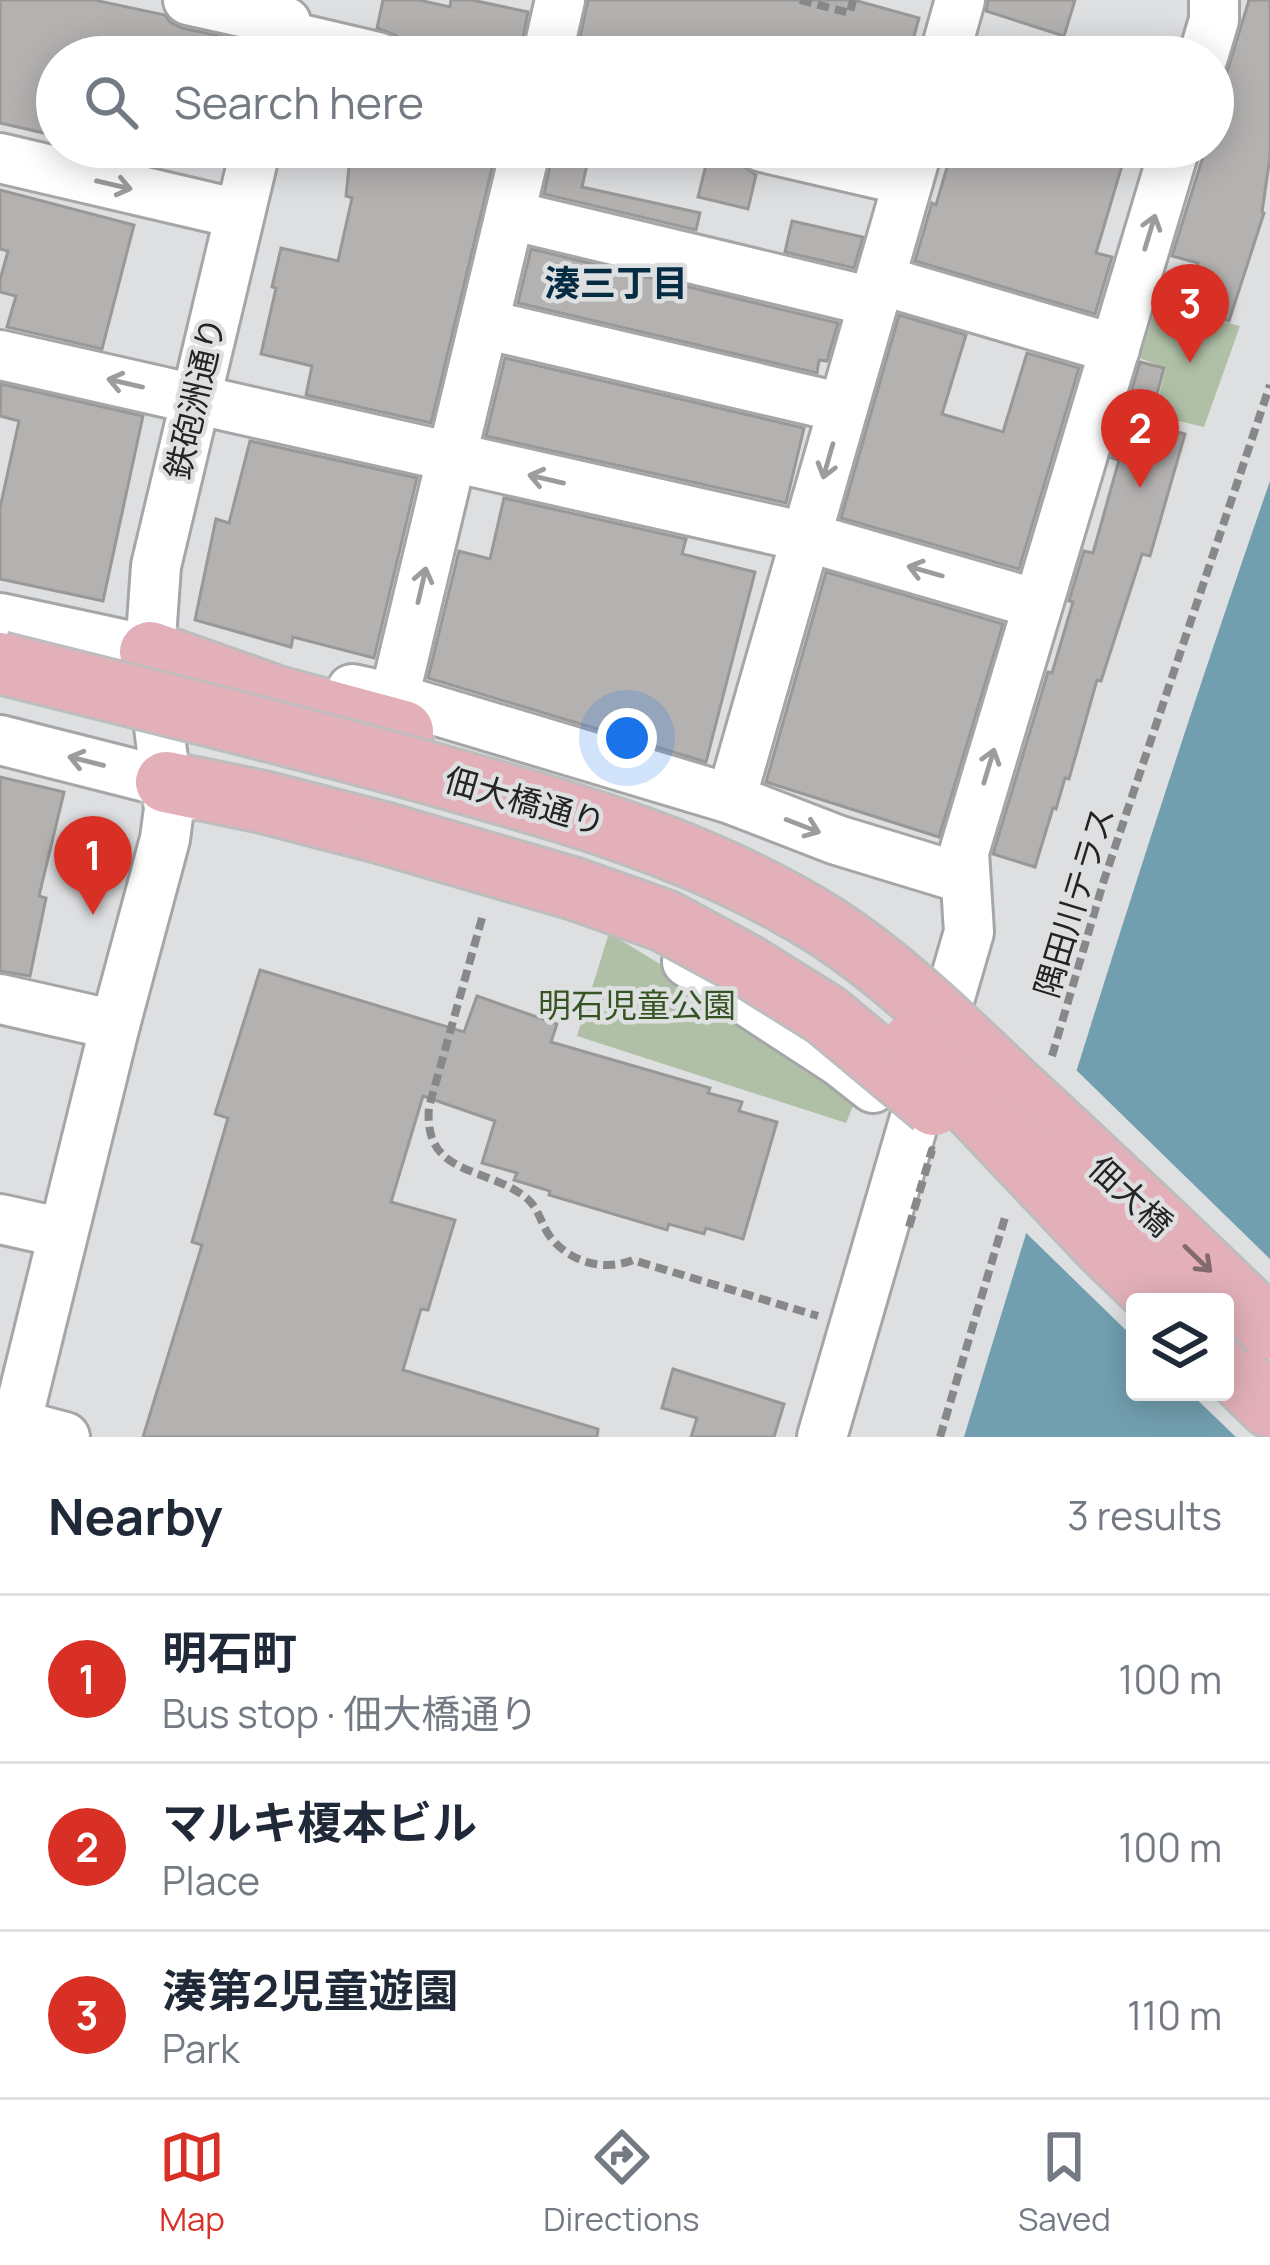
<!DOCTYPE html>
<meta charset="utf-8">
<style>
:root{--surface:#fff;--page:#f2f2f3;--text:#1f2937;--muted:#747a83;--line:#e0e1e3;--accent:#d93025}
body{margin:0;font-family:Manrope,"Noto Sans JP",sans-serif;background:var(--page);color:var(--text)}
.controls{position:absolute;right:36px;bottom:36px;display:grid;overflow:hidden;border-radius:12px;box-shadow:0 6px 30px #0003}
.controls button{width:108px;height:108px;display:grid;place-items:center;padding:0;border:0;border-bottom:3px solid var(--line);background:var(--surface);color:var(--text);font:60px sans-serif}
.you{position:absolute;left:627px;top:738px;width:42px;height:42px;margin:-30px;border:9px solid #fff;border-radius:50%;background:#1a73e8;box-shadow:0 0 0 18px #1a73e833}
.badge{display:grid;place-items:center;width:78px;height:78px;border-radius:50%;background:var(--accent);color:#fff;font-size:39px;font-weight:700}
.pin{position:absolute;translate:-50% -99px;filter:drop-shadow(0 3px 6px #0008)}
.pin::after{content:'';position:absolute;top:63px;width:42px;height:36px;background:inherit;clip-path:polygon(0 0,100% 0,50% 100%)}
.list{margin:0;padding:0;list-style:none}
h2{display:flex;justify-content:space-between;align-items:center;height:156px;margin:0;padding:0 48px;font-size:51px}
h2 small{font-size:39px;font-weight:400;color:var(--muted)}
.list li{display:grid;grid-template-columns:78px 1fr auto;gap:36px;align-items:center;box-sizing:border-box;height:168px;padding:0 48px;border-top:3px solid var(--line)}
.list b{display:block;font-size:45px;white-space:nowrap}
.list p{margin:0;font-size:39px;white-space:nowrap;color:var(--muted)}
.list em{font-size:39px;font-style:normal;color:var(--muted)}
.icon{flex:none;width:66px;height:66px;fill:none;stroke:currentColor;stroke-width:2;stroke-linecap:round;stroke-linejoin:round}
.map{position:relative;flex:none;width:1270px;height:1437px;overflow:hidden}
.search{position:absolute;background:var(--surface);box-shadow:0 6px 30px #0003;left:36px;right:36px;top:36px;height:132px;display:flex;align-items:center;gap:30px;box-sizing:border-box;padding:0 42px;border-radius:66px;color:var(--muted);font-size:45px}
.sheet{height:660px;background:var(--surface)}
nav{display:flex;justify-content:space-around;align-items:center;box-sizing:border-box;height:168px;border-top:3px solid var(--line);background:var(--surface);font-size:33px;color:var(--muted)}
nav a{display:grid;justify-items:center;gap:6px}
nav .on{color:var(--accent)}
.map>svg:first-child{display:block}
.green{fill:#b0c0a7}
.water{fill:#729fb0;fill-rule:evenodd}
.pier{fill:#dedfe1}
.building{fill:#b4b2b1;stroke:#9a9896;stroke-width:3}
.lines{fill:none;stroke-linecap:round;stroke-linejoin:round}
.minor-casing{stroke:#a5a6a8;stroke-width:54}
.major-casing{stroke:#bdbdbd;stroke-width:66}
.path{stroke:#878889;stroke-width:8;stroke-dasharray:12 6;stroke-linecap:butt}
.minor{stroke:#fff;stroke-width:48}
.major{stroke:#e3b0b9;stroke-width:60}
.major-bridge-casing{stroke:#bdbdbd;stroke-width:66;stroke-linecap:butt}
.path-bridge{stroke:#878889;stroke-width:8;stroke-dasharray:12 6;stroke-linecap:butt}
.major-bridge{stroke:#e3b0b9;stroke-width:60}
.oneway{stroke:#9c9c9c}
.oneway2{stroke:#836a6e}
.labels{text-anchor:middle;stroke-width:9;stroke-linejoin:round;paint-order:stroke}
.street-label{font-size:33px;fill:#232424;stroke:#dedfe1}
.park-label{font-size:33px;fill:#365422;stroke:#dedfe1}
.neighbourhood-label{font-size:36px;font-weight:bold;fill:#062c44;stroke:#dedfe1}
</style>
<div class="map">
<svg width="1270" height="1437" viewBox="0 0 1270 1437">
<rect width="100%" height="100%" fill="#dedfe1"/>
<g class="green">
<path d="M 1157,304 L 1240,326 L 1204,427 L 1154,415 L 1166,368 L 1139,358 Z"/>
<path d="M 609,933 L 714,997 L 858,1094 L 846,1123 L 577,1036 Z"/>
</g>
<path class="water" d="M 1270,481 L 1270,1437 L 964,1437 C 1061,1117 1160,797 1270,481 ZM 1135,1302 L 1225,1302 L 1225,1392 L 1135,1392 Z"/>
<path class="pier" d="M 1070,1064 L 1270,1259 L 1270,1437 L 1236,1437 L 1189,1392 L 1225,1392 L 1225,1302 L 1135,1302 L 1135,1339 L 1021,1228 Z"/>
<g class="building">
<path d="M 0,0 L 94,0 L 165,15 L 170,22 L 182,28 L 233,39 L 229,57 L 57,57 L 57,136 L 0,123 Z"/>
<path d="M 383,0 L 419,0 L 450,7 L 451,0 L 472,0 L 528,12 L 519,57 L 474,57 L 401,41 L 397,36 L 377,28 Z"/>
<path d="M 588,0 L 854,0 L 919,18 L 908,57 L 576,57 Z"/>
<path d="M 988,0 L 1075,0 L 1064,36 L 986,11 Z"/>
<path d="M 1249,0 L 1270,0 L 1270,157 L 1262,212 L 1264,213 L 1229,321 L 1184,308 L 1198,263 L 1172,256 L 1206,147 L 1213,147 L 1213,118 Z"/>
<path d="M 351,147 L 497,147 L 431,423 L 306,395 L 312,366 L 261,354 L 276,288 L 272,287 L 281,248 L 338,261 L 352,198 L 346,196 Z"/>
<path d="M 554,147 L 591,147 L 582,187 L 700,213 L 696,230 L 544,194 Z"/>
<path d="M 953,147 L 1013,147 L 1068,163 L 1072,147 L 1105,147 L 1126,152 L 1096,253 L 1112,257 L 1095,314 L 915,261 L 932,203 L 936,205 Z"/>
<path d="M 708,157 L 740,164 L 756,175 L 748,209 L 698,197 Z"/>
<path d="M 0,190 L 134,225 L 102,349 L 7,327 L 16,296 L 0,292 L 0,280 L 8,251 L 0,249 Z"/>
<path d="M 792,221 L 863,237 L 854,268 L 785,252 Z"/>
<path d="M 531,249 L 838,323 L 827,361 L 819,360 L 817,373 L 518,303 Z"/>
<path d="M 899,315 L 966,335 L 942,414 L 1003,432 L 1027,353 L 1079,368 L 1019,569 L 841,518 Z"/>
<path d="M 505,358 L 804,428 L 786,503 L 486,436 Z"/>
<path d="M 1140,362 L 1164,368 L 1149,424 L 1185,434 L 1150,556 L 1142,554 L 1101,681 L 1097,680 L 1069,779 L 1065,778 L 1056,809 L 1053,808 L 1035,867 L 993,854 L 1048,672 L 1052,673 L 1073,602 L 1069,601 L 1084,551 L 1093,553 L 1119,460 L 1112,458 Z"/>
<path d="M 1,384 L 143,416 L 103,601 L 0,579 L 0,508 L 19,421 L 0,416 Z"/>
<path d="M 250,441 L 417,478 L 374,658 L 293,637 L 291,647 L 195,620 L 216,519 L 229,523 Z"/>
<path d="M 504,498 L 686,539 L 682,554 L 755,572 L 706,762 L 428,678 L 459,551 L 490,559 Z"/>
<path d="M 826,572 L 1003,624 L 939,837 L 766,782 Z"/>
<path d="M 0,777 L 64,792 L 39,896 L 46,898 L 30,976 L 0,971 Z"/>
<path d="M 260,970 L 464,1032 L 477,996 L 557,1024 L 551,1042 L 710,1088 L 708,1093 L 742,1102 L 739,1111 L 777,1122 L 743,1239 L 706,1228 L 704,1234 L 669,1224 L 667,1230 L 549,1195 L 550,1191 L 514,1180 L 517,1173 L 482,1163 L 495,1121 L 423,1096 L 391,1202 L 455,1220 L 428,1310 L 421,1309 L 403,1370 L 598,1429 L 597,1437 L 143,1437 L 202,1245 L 192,1242 L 228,1118 L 215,1114 Z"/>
<path d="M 673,1369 L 784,1404 L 774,1437 L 691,1437 L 697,1418 L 662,1408 Z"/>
</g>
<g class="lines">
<defs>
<g id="minor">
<path d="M 188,0 L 286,22"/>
<path d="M 284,35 L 378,57"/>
<path d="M 547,57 L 560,0"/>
<path d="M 944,57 L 960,0"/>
<path d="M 1203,57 L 1214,20 L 1214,0"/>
<path d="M 762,147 L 908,181"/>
<path d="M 0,158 L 239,214"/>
<path d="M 510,215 L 873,302"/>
<path d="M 880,280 L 1115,349"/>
<path d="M 484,324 L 843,408"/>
<path d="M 0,355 L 806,537 L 1037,604"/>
<path d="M 0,618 L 177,656"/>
<path d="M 352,689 L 394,698 L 731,799 L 837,840 L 965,879"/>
<path d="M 394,698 L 526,147"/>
<path d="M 0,740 L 166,782 L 192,795"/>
<path d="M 731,799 L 918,147"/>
<path d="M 687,962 L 840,1062 L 873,1088"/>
<path d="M 0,999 L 115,1025"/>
<path d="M 0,1219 L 63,1233"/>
<path d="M 16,1424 L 65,1437"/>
<path d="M 13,1437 L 115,1025 L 165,839 L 169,809 L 150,652 L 156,566 L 256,147"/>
<path d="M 822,1437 L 969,932 L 964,852 L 1175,147"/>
</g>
<g id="major">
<path d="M 150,652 L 277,697 L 403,731"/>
<path d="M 166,782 L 263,802 L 383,833"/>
<path d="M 1225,1363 L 1270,1407"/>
</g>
</defs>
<use href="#minor" class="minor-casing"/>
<use href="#major" class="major-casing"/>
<g class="path">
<path d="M 800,0 L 850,13 L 853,0"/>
<path d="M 482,918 L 429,1107 C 423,1176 484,1166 524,1196 C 539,1207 539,1220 549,1235 C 568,1262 604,1272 633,1260 L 818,1316"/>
<path d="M 1052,1056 L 1104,880 L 1270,385"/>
<path d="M 940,1437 L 1006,1214"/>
</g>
<use href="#minor" class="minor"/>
<use href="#major" class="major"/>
<defs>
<g id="major-bridge">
<path d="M 0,663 C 147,700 294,735 440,776 C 575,814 707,851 827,927 C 896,972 954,1030 1013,1086 C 1100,1166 1185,1247 1270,1329"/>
<path d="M 383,833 L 575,889 L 665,921 L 746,965 L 826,1015 L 934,1105"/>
<path d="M 912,1043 L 1105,1247 L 1162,1302"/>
</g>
</defs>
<use href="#major-bridge" class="major-bridge-casing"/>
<path class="path-bridge" d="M 909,1227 L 932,1150 L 934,1151"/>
<use href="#major-bridge" class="major-bridge"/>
</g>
<defs><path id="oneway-shaft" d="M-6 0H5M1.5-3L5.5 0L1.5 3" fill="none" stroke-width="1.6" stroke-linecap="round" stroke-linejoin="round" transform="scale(3)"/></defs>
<g class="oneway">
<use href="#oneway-shaft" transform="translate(114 185) rotate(13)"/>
<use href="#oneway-shaft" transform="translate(1150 232) rotate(-73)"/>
<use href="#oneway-shaft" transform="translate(125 383) rotate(-167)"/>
<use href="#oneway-shaft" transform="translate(828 461) rotate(106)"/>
<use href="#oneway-shaft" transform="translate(546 479) rotate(-167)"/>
<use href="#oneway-shaft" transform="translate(925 571) rotate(-164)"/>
<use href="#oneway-shaft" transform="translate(422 585) rotate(-77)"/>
<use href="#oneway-shaft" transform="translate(86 761) rotate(-166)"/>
<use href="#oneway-shaft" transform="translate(989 766) rotate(-73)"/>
<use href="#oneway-shaft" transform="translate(803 826) rotate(21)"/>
</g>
<use class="oneway2" href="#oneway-shaft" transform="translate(1198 1259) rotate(44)"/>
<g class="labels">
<g class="street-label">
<text transform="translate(195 398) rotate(-77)" y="12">鉄砲洲通り</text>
<text transform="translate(525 801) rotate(16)" y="12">佃大橋通り</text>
<text transform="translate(1074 902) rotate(-73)" y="12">隅田川テラス</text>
<text transform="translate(1131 1196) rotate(43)" y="12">佃大橋</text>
</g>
<g class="park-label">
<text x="637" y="1017">明石児童公園</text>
</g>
<g class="neighbourhood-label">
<text x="616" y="296">湊三丁目</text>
</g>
</g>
</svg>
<div class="controls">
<button><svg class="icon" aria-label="layers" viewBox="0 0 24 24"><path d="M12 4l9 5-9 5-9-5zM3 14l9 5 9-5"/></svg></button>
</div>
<div class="you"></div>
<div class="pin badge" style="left:93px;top:915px">1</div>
<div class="pin badge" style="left:1140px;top:488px">2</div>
<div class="pin badge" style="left:1190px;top:363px">3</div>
<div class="search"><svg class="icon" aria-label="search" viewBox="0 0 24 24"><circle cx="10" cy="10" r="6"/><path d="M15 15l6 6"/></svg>Search here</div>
</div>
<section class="sheet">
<h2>Nearby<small>3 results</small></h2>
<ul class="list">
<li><span class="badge">1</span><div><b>明石町</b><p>Bus stop · 佃大橋通り</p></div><em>100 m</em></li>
<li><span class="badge">2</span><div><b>マルキ榎本ビル</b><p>Place</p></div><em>100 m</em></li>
<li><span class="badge">3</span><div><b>湊第2児童遊園</b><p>Park</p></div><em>110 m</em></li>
</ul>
</section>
<nav>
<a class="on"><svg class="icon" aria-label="map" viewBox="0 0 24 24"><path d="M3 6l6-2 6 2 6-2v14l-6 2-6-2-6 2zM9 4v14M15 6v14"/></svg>Map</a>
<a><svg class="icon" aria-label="directions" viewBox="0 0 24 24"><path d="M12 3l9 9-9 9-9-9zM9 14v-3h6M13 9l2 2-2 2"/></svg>Directions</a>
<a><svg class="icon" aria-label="saved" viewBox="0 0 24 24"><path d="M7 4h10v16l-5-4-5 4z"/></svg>Saved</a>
</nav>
